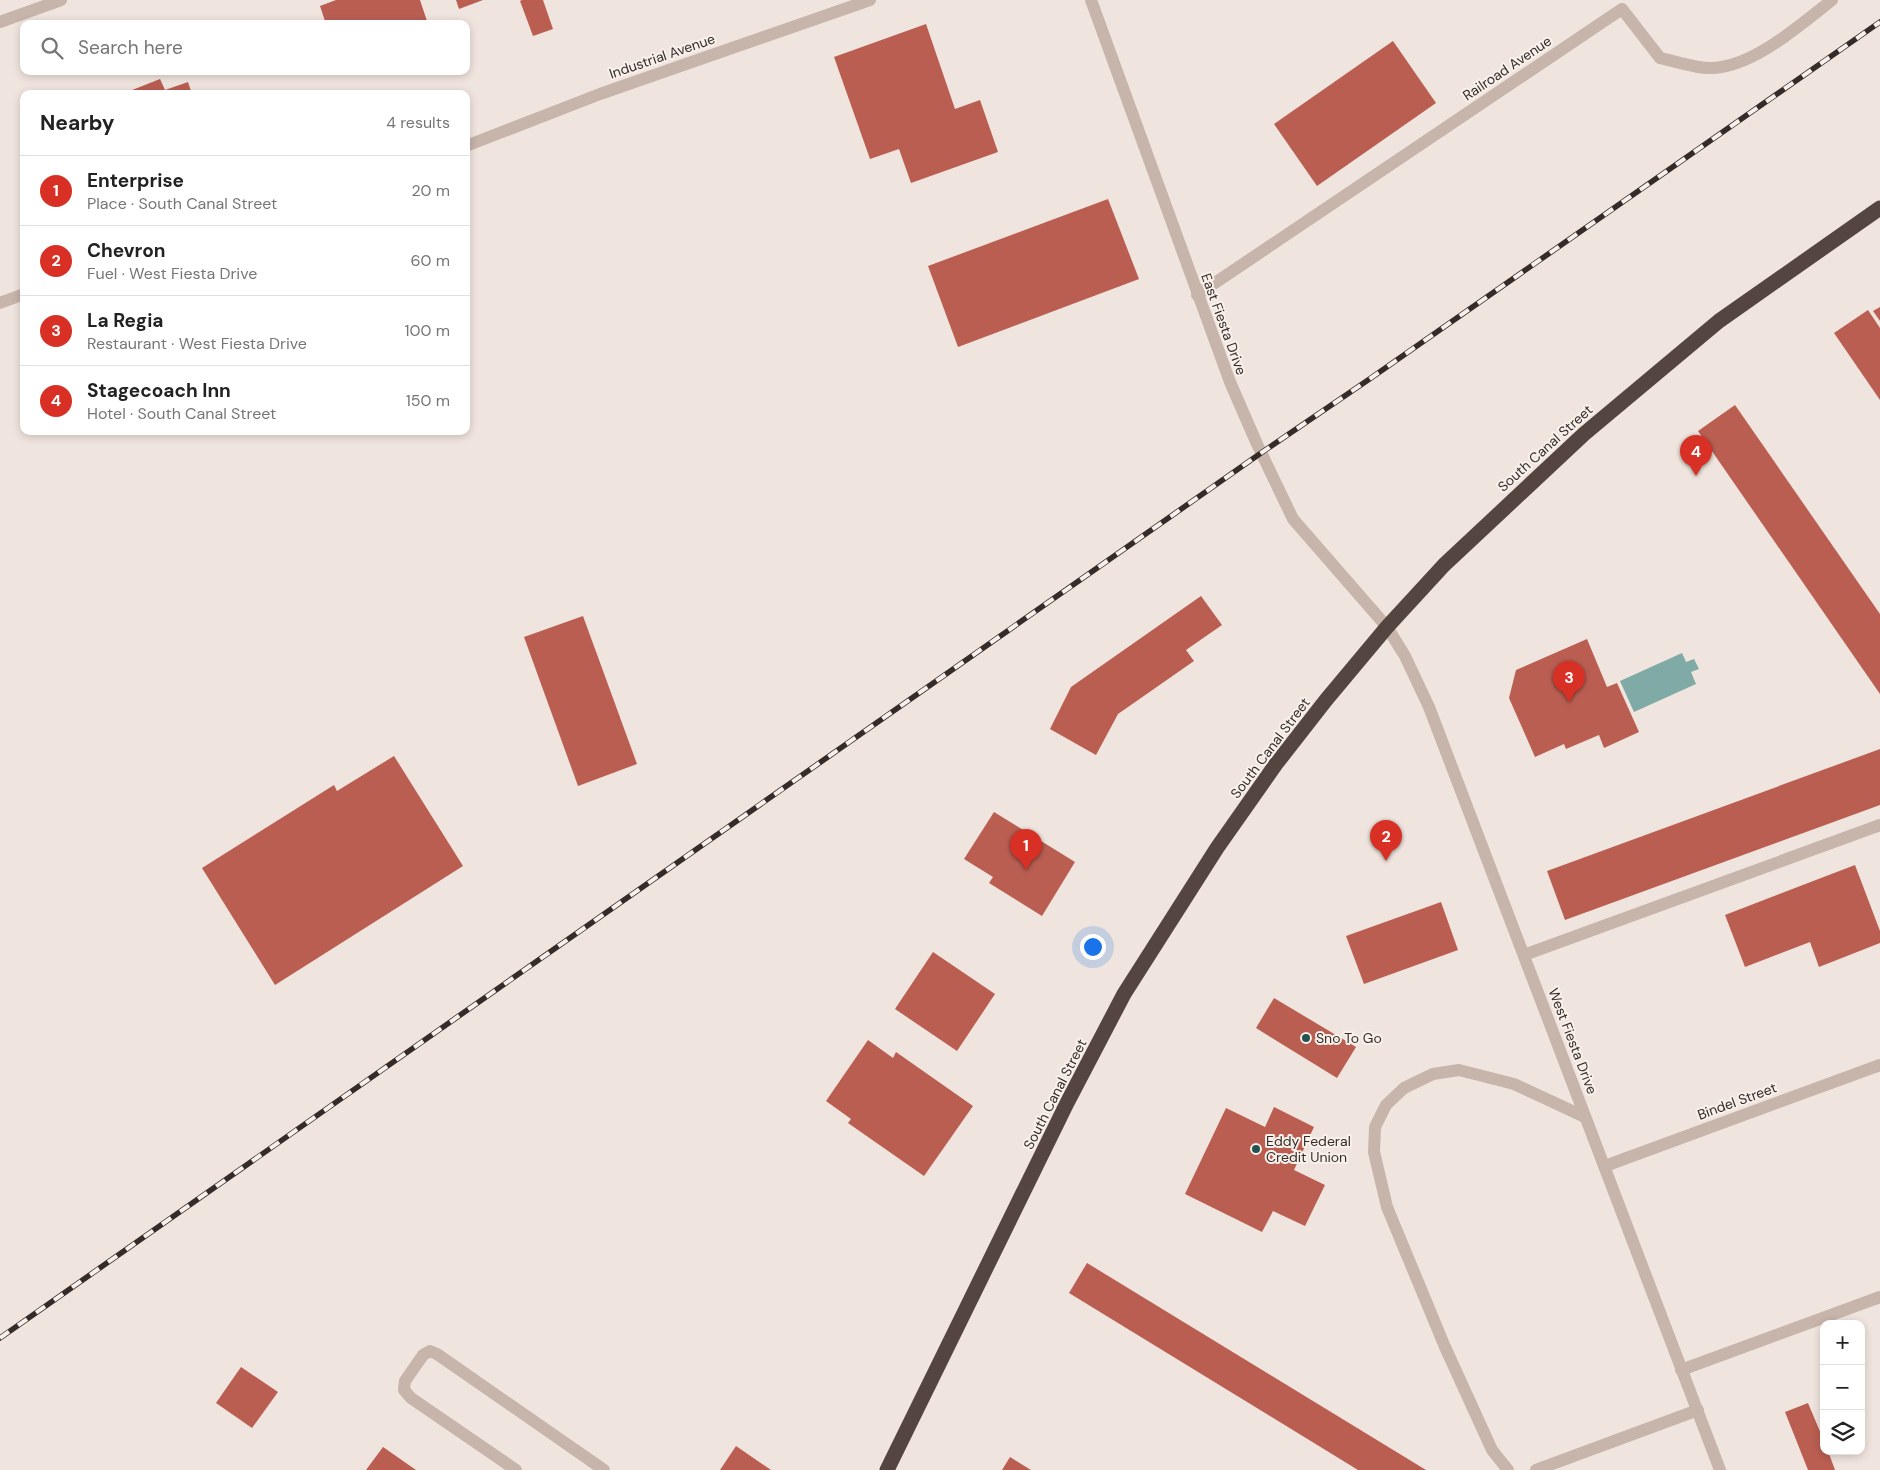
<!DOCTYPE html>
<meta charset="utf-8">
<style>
:root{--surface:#fff;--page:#f6f6f6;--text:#222;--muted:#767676;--line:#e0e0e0;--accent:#d93025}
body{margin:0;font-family:"DM Sans",sans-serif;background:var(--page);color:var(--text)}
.controls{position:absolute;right:15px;bottom:15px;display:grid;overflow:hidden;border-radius:10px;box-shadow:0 2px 8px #0003}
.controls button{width:45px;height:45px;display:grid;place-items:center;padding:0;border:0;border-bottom:1px solid var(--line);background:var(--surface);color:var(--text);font:25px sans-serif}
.you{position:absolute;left:1092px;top:946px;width:18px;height:18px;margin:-12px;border:4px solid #fff;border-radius:50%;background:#1a73e8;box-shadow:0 0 0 8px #1a73e833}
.badge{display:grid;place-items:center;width:32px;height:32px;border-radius:50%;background:var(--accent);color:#fff;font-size:16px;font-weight:700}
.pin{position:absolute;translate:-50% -41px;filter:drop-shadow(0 1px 2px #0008)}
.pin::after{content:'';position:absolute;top:26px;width:18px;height:15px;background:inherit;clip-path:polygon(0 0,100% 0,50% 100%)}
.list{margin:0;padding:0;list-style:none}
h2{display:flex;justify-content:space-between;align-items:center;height:65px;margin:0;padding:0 20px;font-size:21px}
h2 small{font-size:16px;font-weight:400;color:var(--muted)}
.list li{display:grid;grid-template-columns:32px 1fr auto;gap:15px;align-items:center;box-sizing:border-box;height:70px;padding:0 20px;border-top:1px solid var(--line)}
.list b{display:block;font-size:19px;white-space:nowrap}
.list p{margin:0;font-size:16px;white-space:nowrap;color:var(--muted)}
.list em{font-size:16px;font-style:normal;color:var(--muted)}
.icon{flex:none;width:28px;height:28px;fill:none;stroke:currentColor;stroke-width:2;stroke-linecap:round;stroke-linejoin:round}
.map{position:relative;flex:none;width:1880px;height:1470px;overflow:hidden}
.search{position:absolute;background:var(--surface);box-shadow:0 2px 8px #0003;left:20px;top:20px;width:450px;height:55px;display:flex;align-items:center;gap:12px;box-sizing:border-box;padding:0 18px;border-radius:10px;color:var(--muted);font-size:19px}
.panel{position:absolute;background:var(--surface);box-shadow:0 2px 8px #0003;left:20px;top:90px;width:450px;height:345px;border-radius:10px}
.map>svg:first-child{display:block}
.water{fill:#7faaa6}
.building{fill:#ba5e52}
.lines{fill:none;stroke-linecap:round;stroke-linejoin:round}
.minor{stroke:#c7b4ab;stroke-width:12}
.highway{stroke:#554541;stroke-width:15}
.rail-casing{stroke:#352c29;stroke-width:5.5}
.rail{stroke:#f8f0ea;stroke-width:4;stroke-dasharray:11;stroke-linecap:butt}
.poi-dot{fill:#235350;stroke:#f8f0ea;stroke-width:2}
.labels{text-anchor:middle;stroke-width:4;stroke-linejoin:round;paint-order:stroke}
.street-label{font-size:14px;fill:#352c29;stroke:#f8f0ea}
.poi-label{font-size:14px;fill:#352c29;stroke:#f8f0ea;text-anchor:start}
</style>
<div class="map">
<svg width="1880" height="1470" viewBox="0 0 1880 1470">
<rect width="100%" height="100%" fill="#f0e5de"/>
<path class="water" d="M 1682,653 L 1686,662 L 1694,659 L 1699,669 L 1691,672 L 1696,684 L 1634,712 L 1620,681 Z"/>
<g class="building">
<path d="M 336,0 L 420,0 L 428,24 L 326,24 L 320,6 Z"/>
<path d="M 456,0 L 483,0 L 459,9 Z"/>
<path d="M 522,0 L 543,0 L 553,29 L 533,36 L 520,1 Z"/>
<path d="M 926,24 L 955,109 L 980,100 L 998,152 L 911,183 L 899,149 L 870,159 L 834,57 Z"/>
<path d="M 1393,41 L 1436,103 L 1317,186 L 1274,124 Z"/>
<path d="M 160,79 L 165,90 L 188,82 L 192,94 L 122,94 Z"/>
<path d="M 1108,199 L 1139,279 L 958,347 L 928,266 Z"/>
<path d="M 1880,307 L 1880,321 L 1873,311 Z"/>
<path d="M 1868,310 L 1880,328 L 1880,400 L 1834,333 Z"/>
<path d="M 1735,405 L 1880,614 L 1880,694 L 1698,431 Z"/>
<path d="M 1201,596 L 1222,625 L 1186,650 L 1194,661 L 1118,714 L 1096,755 L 1050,729 L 1071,687 Z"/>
<path d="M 583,616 L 637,764 L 578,786 L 524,637 Z"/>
<path d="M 1587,639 L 1607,687 L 1617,683 L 1639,732 L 1604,748 L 1599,735 L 1566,749 L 1564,744 L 1535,757 L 1509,698 L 1516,670 Z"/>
<path d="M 1880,749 L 1880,805 L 1565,920 L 1547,871 Z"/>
<path d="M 394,756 L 463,866 L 275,985 L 202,868 L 334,785 L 337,791 Z"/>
<path d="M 994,812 L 1075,862 L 1042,916 L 989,883 L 993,877 L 964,859 Z"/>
<path d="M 1855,865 L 1880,931 L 1880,943 L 1819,967 L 1810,942 L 1745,967 L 1725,915 Z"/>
<path d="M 1441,902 L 1458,950 L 1364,984 L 1346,936 Z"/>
<path d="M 933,952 L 995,994 L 957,1051 L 895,1009 Z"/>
<path d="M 1274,998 L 1356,1047 L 1337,1078 L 1256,1028 Z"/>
<path d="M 868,1040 L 893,1058 L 896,1052 L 973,1106 L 924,1176 L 848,1123 L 851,1119 L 826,1101 Z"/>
<path d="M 1274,1107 L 1314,1127 L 1294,1170 L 1325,1185 L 1305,1226 L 1273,1211 L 1262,1232 L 1185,1194 L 1226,1108 L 1265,1127 Z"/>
<path d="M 1087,1263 L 1426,1470 L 1358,1470 L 1069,1293 Z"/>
<path d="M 241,1367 L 278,1392 L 252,1428 L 216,1403 Z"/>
<path d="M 1808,1403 L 1824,1441 L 1824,1451 L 1828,1451 L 1835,1470 L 1808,1470 L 1785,1412 Z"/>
<path d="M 736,1446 L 771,1470 L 720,1470 Z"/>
<path d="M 383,1447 L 416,1470 L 366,1470 Z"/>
<path d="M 1010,1457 L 1031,1470 L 1002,1470 Z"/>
</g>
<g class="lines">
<g class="minor">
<path d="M 1091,0 L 1230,382 L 1257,444 L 1293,519 L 1387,627 L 1405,656 L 1429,707 L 1720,1470"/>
<path d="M 0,22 L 61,0"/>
<path d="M 466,146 L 600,94 L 870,0"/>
<path d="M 1197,295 L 1622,9 L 1660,58 C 1675,61 1694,68 1709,68 C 1751,69 1800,25 1832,0"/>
<path d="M 0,303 L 24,294"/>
<path d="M 1524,955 L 1880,825"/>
<path d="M 1605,1166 L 1880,1065"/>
<path d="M 1681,1370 L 1880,1297"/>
<path d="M 516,1470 L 411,1398 L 404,1390 L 405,1381 L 423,1355 L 430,1351 L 437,1354 L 604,1470"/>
<path d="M 1508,1470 L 1492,1450 L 1445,1347 L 1387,1207 L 1374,1152 L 1375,1127 L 1386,1105 L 1404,1088 L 1433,1074 L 1459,1070 L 1514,1084 L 1585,1117"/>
<path d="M 1536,1470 L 1698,1410"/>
</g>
<path class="highway" d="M 887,1470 L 1067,1103 L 1124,994 L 1217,848 L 1276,764 L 1326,700 L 1387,627 L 1444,565 L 1584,434 L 1719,321 L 1880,208"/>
<defs>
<path id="rail" d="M 0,1338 L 1261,453 L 1371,378 L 1880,22"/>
</defs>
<use href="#rail" class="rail-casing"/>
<use href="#rail" class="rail"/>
</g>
<g class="poi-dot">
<circle cx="1306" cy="1038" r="5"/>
<circle cx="1256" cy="1149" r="5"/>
</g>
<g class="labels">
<g class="street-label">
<text transform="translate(662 56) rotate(-19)" y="5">Industrial Avenue</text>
<text transform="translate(1507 68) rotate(-34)" y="5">Railroad Avenue</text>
<text transform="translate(1224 324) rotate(70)" y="5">East Fiesta Drive</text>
<text transform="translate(1545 448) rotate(-42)" y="5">South Canal Street</text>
<text transform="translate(1270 748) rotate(-53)" y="5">South Canal Street</text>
<text transform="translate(1573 1041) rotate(69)" y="5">West Fiesta Drive</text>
<text transform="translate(1055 1094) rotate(-63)" y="5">South Canal Street</text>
<text transform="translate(1737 1101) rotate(-20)" y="5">Bindel Street</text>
</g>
<g class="poi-label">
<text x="1316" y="1043">Sno To Go</text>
<text x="1266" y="1146">Eddy Federal<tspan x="1266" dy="16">Credit Union</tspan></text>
</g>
</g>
</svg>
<div class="controls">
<button>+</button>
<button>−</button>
<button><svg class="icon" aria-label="layers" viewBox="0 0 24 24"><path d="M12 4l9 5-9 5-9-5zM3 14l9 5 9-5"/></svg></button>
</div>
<div class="you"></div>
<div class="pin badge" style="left:1026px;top:870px">1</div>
<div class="pin badge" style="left:1386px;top:861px">2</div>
<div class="pin badge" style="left:1569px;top:702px">3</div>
<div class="pin badge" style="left:1696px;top:476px">4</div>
<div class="search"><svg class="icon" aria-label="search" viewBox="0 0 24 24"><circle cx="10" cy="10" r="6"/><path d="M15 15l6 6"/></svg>Search here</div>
<section class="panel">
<h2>Nearby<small>4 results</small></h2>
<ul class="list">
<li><span class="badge">1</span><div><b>Enterprise</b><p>Place · South Canal Street</p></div><em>20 m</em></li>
<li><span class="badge">2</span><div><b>Chevron</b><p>Fuel · West Fiesta Drive</p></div><em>60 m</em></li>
<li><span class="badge">3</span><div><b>La Regia</b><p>Restaurant · West Fiesta Drive</p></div><em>100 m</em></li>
<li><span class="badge">4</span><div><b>Stagecoach Inn</b><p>Hotel · South Canal Street</p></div><em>150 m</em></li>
</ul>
</section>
</div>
